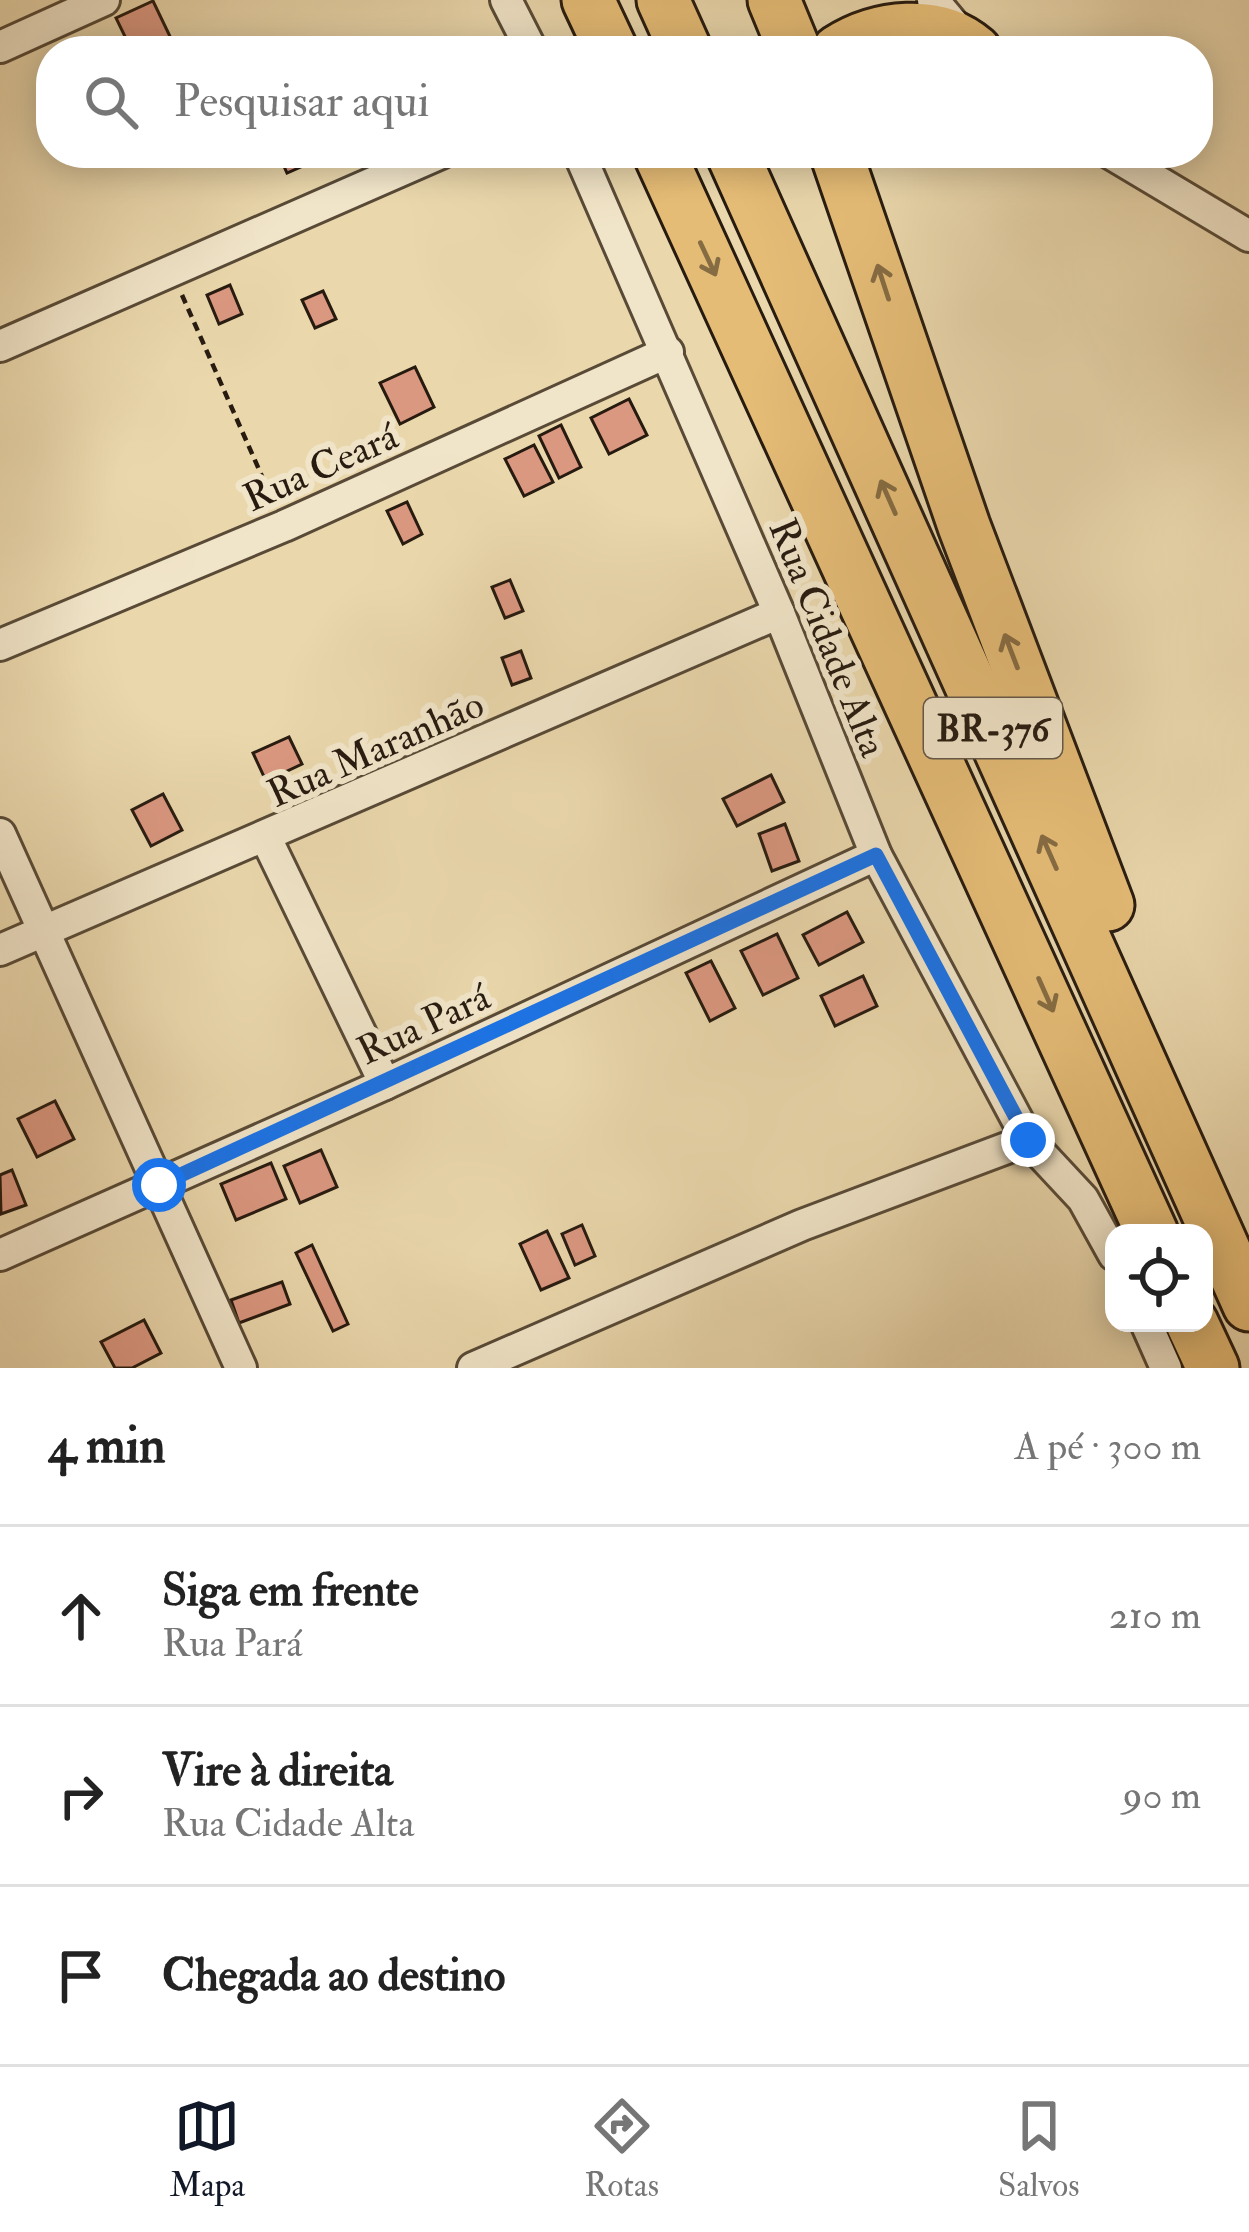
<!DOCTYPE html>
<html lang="pt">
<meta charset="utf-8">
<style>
:root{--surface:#fff;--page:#f6f6f6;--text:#222;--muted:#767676;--line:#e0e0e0;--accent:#111827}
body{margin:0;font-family:"IM FELL Double Pica",serif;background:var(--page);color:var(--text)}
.controls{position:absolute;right:36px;bottom:36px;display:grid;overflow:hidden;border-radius:24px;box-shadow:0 6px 30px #0003}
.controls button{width:108px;height:108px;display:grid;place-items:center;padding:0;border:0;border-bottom:3px solid var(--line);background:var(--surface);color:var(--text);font:60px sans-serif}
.stop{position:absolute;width:36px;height:36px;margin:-27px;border:9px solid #1a73e8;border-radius:50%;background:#fff}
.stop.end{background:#1a73e8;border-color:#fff;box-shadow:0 3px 12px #0008}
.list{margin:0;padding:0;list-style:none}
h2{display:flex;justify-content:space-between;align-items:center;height:156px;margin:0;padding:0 48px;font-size:51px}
h2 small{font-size:39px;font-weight:400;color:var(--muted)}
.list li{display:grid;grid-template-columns:78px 1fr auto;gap:36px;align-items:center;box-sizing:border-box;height:180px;padding:0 48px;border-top:3px solid var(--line)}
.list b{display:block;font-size:45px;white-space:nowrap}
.list p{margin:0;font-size:39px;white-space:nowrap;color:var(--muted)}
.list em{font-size:39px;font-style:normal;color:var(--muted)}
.icon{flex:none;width:66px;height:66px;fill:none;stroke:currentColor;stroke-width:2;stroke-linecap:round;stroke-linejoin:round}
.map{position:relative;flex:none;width:1249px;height:1368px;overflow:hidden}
.search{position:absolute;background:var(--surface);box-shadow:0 6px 30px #0003;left:36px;right:36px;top:36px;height:132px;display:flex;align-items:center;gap:30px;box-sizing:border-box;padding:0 42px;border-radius:48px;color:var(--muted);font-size:45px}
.sheet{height:696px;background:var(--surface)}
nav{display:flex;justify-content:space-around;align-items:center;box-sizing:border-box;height:168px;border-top:3px solid var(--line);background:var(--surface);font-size:33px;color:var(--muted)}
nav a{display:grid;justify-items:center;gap:6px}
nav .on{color:var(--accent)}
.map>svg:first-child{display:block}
.building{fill:#db9881;stroke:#271b10;stroke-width:3}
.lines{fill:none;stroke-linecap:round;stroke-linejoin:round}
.street-casing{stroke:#584a37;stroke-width:36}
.highway-casing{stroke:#271b10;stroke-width:57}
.path{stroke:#271b10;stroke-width:4.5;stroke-dasharray:9 6;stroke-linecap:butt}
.street{stroke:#f1e5c9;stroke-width:30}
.highway{stroke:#e5bc76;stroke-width:51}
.oneway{stroke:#866c43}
.route{stroke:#1a73e8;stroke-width:15}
.labels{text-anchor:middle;stroke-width:12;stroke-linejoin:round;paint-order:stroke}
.shield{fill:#f1e5c9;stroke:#645848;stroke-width:3}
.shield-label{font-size:36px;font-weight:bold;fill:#271b10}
.street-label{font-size:39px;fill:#271b10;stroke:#f1e5c9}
</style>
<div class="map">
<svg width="1249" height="1368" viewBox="0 0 1249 1368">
<rect width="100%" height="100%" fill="#ead7ac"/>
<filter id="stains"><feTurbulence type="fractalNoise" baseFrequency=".00167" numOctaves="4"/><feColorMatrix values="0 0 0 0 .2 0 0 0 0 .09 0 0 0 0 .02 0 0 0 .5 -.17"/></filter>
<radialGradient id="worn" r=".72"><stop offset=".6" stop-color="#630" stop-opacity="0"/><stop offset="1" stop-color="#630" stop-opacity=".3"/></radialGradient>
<g class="building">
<path d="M 153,1 L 177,51 L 132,51 L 116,18 Z"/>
<path d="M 278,153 L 317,153 L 319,159 L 287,173 Z"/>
<path d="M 230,285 L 242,314 L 219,324 L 207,295 Z"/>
<path d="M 323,291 L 336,319 L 315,328 L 302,300 Z"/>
<path d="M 415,367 L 434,407 L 400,424 L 380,383 Z"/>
<path d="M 629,399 L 647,435 L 609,454 L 591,418 Z"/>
<path d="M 561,425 L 581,467 L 559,478 L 539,436 Z"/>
<path d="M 534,445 L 553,482 L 524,496 L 505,459 Z"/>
<path d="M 407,502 L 422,534 L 403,544 L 387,511 Z"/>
<path d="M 510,580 L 523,611 L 505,618 L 492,587 Z"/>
<path d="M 521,651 L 531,678 L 512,685 L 502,658 Z"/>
<path d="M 289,737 L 302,764 L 266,781 L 253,753 Z"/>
<path d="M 771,775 L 784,802 L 737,826 L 723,799 Z"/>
<path d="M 163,794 L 182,830 L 151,846 L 132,810 Z"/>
<path d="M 785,824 L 799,861 L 772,871 L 759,834 Z"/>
<path d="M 847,912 L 863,942 L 819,965 L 803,935 Z"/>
<path d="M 777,934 L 798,978 L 763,995 L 741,951 Z"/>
<path d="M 711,961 L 735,1008 L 710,1021 L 686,973 Z"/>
<path d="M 863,976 L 877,1006 L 835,1026 L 821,996 Z"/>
<path d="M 55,1101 L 74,1139 L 37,1157 L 18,1119 Z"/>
<path d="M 321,1150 L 337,1187 L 300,1203 L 284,1166 Z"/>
<path d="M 271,1163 L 286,1199 L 236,1220 L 221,1184 Z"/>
<path d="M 12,1170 L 26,1205 L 1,1214 L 0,1175 Z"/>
<path d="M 582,1225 L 595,1256 L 575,1265 L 562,1234 Z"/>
<path d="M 547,1231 L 569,1278 L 541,1290 L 520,1244 Z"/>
<path d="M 312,1245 L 348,1324 L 333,1331 L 296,1253 Z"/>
<path d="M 282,1282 L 290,1304 L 239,1323 L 231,1300 Z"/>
<path d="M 144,1320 L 161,1353 L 132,1368 L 115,1368 L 101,1342 Z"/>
</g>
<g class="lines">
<defs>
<g id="street">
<path d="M 506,0 L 532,51"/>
<path d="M 933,0 L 964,37"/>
<path d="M 0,47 L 104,0"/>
<path d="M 579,153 L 779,613 L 876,855 L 1028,1140 L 1083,1199 L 1114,1255"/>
<path d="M 1110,153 L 1249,236"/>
<path d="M 0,346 L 441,153"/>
<path d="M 0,645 L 284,526 L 668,352"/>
<path d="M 0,834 L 241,1368"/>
<path d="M 266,838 L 385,1084"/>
<path d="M 0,950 L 779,613"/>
<path d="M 0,1255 L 385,1084 L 876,855"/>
<path d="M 1146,1323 L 1166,1368"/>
<path d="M 473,1368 L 802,1225 L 1028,1140"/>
</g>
<g id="highway">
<path d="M 588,0 L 612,51"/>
<path d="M 663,0 L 686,51"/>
<path d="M 774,0 L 795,51"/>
<path d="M 838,51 C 877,26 937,18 975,51"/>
<path d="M 659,153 L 1152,1233"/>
<path d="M 732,153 L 1249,1305"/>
<path d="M 836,153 L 964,526 L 1108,905"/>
<path d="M 1192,1323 L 1213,1368"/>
</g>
</defs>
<use href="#street" class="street-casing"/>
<use href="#highway" class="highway-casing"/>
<path class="path" d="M 182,295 L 272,499"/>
<use href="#street" class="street"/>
<use href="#highway" class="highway"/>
</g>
<defs><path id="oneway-shaft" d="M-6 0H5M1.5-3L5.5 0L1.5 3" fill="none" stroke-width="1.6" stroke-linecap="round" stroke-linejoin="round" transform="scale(3)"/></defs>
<g class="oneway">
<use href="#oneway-shaft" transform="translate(708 259) rotate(65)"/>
<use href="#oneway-shaft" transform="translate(883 282) rotate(-108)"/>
<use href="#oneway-shaft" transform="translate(888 497) rotate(-114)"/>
<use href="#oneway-shaft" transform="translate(1011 651) rotate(-111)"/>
<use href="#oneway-shaft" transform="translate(1049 852) rotate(-114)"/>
<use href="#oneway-shaft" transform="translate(1046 995) rotate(66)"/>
</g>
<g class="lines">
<path class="route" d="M 159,1185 L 876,855 L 1028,1140"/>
</g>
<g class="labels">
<rect class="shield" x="924" y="698" width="138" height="60" rx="9"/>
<g class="shield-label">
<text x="993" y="741">BR-376</text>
</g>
<g class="street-label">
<text transform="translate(320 466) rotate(-24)" y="14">Rua Ceará</text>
<text transform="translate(829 637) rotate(68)" y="14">Rua Cidade Alta</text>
<text transform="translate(375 748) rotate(-24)" y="14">Rua Maranhão</text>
<text transform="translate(423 1023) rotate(-25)" y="14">Rua Pará</text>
</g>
</g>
<rect width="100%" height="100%" filter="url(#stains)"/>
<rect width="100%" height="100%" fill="url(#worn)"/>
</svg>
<div class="controls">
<button><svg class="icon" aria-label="locate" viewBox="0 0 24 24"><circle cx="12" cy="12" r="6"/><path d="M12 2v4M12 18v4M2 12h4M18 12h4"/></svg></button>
</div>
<div class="stop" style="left:159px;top:1185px"></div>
<div class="stop end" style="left:1028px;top:1140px"></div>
<div class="search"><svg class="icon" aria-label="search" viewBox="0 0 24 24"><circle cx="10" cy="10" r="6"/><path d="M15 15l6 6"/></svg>Pesquisar aqui</div>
</div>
<section class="sheet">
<h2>4 min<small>A pé · 300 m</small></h2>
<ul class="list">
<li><svg class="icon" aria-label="ahead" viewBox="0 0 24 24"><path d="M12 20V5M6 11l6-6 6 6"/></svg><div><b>Siga em frente</b><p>Rua Pará</p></div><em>210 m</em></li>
<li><svg class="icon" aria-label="right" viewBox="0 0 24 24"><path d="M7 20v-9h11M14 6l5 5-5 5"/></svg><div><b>Vire à direita</b><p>Rua Cidade Alta</p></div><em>90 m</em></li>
<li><svg class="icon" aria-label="arrive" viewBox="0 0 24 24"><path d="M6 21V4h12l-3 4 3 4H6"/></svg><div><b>Chegada ao destino</b></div></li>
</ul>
</section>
<nav>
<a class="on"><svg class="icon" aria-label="map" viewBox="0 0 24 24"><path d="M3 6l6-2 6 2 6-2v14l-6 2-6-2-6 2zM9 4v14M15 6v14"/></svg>Mapa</a>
<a><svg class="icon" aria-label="directions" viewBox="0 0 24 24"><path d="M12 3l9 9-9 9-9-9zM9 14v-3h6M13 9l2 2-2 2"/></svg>Rotas</a>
<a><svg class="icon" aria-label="saved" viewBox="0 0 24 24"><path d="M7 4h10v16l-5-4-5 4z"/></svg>Salvos</a>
</nav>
